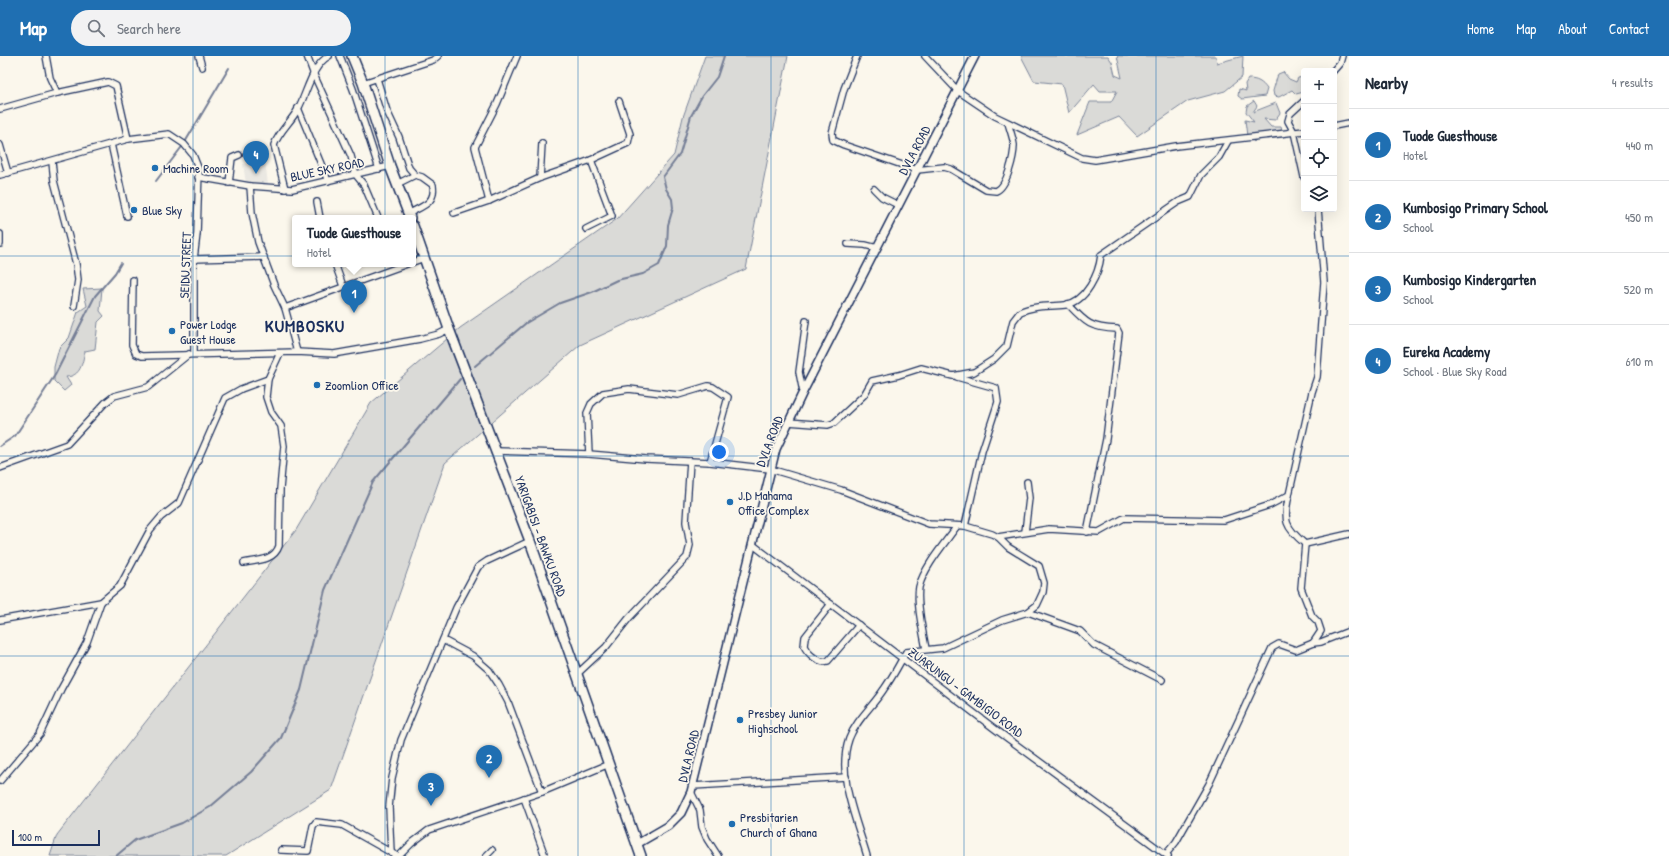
<!DOCTYPE html>
<meta charset="utf-8">
<style>
:root{--surface:#fff;--page:#f2f2f3;--text:#1f2937;--muted:#747a83;--line:#e0e1e3;--accent:#1f6fb2}
body{margin:0;font-family:"Patrick Hand",sans-serif;background:var(--page);color:var(--text)}
.controls{position:absolute;right:12px;top:12px;display:grid;overflow:hidden;border-radius:4px;box-shadow:0 4px 16px #0002}
.controls button{width:36px;height:36px;display:grid;place-items:center;padding:0;border:0;border-bottom:1px solid var(--line);background:var(--surface);color:var(--text);font:20px sans-serif}
.scale{position:absolute;left:12px;bottom:10px;width:88px;box-sizing:border-box;padding-left:4px;border:2px solid #1b2f5e;border-top:0;font-size:11px;line-height:14px;white-space:nowrap;color:#1b2f5e;-webkit-text-stroke:3px #fbf7ec;paint-order:stroke}
.you{position:absolute;left:719px;top:396px;width:14px;height:14px;margin:-10px;border:3px solid #fff;border-radius:50%;background:#1a73e8;box-shadow:0 0 0 6px #1a73e833}
.badge{display:grid;place-items:center;width:26px;height:26px;border-radius:50%;background:var(--accent);color:#fff;font-size:13px;font-weight:700}
.pin{position:absolute;translate:-50% -33px;filter:drop-shadow(0 1px 2px #0008)}
.pin::after{content:'';position:absolute;top:21px;width:14px;height:12px;background:inherit;clip-path:polygon(0 0,100% 0,50% 100%)}
.popup{position:absolute;left:292px;top:159px;width:124px;height:52px;box-sizing:border-box;display:grid;place-content:center;border-radius:4px;background:var(--surface);filter:drop-shadow(0 1px 3px #0005);font-size:13px;white-space:nowrap;color:var(--muted)}
.popup b{font-size:15px;color:var(--text)}
.popup::after{content:'';position:absolute;left:50%;top:100%;margin-left:-8px;border:8px solid transparent;border-top-color:var(--surface)}
.list{margin:0;padding:0;list-style:none}
h2{display:flex;justify-content:space-between;align-items:center;height:52px;margin:0;padding:0 16px;font-size:17px}
h2 small{font-size:13px;font-weight:400;color:var(--muted)}
.list li{display:grid;grid-template-columns:26px 1fr auto;gap:12px;align-items:center;box-sizing:border-box;height:72px;padding:0 16px;border-top:1px solid var(--line)}
.list b{display:block;font-size:15px;white-space:nowrap}
.list p{margin:0;font-size:13px;white-space:nowrap;color:var(--muted)}
.list em{font-size:13px;font-style:normal;color:var(--muted)}
.icon{flex:none;width:22px;height:22px;fill:none;stroke:currentColor;stroke-width:2;stroke-linecap:round;stroke-linejoin:round}
.map{position:relative;flex:none;width:1349px;height:800px;overflow:hidden}
header{display:flex;align-items:center;gap:24px;box-sizing:border-box;height:56px;padding:0 20px;background:var(--accent);color:#fff}
header strong{font-size:19px}
nav{display:flex;gap:22px;margin-inline-start:auto;font-size:14px}
.search{width:280px;height:36px;background:var(--page);display:flex;align-items:center;gap:10px;box-sizing:border-box;padding:0 14px;border-radius:22px;color:var(--muted);font-size:15px}
main{display:flex}
aside{flex:1;background:var(--surface)}
.map>svg:first-child{display:block}
.built{fill:#eae8e2}
.green{fill:#dadad7;stroke:#7a849a}
.lines{fill:none;stroke-linecap:round;stroke-linejoin:round}
.stream{stroke:#747e96;stroke-width:2}
.minor-casing{stroke:#1b2f5e;stroke-width:8}
.tertiary-casing{stroke:#1b2f5e;stroke-width:10}
.trunk-casing{stroke:#1b2f5e;stroke-width:12}
.minor{stroke:#fbf7ec;stroke-width:5.5}
.tertiary{stroke:#fbf7ec;stroke-width:7}
.trunk{stroke:#fbf7ec;stroke-width:9}
.grid{fill:none;stroke:#1f6fb2;stroke-width:1;stroke-opacity:0.55}
.poi-dot{fill:#1f6fb2;stroke:#fbf7ec;stroke-width:1.5}
.labels{text-anchor:middle;stroke-width:3.5;stroke-linejoin:round;paint-order:stroke}
.street-label{font-size:13px;fill:#1b2f5e;stroke:#fbf7ec}
.poi-label{font-size:13px;fill:#1b2f5e;stroke:#fbf7ec;text-anchor:start}
.district-label{font-size:17px;font-weight:bold;letter-spacing:1px;fill:#1b2f5e;stroke:#fbf7ec}
</style>
<header>
<strong>Map</strong>
<div class="search"><svg class="icon" aria-label="search" viewBox="0 0 24 24"><circle cx="10" cy="10" r="6"/><path d="M15 15l6 6"/></svg>Search here</div>
<nav><a>Home</a><a>Map</a><a>About</a><a>Contact</a></nav>
</header>
<main>
<div class="map">
<svg width="1349" height="800" viewBox="0 0 1349 800">
<rect width="100%" height="100%" fill="#fbf7ec"/>
<filter id="ink" filterUnits="userSpaceOnUse"><feTurbulence type="fractalNoise" baseFrequency=".025" numOctaves="2"/><feDisplacementMap in="SourceGraphic" scale="8" xChannelSelector="R" yChannelSelector="G"/><feConvolveMatrix kernelMatrix="1 2 1 2 8 2 1 2 1" color-interpolation-filters="sRGB"/></filter>
<g filter="url(#ink)">
<path class="built" d="M 265,104 L 268,129 L 246,128 L 243,108 Z"/>
<g class="green">
<path d="M 705,0 L 788,0 L 746,213 L 580,289 L 445,407 L 331,734 L 226,800 L 50,800 L 57,779 L 296,474 L 371,347 L 460,272 L 617,163 L 674,99 L 683,61 Z"/>
<path d="M 1021,0 L 1108,0 L 1112,6 L 1115,19 L 1122,22 L 1117,0 L 1216,0 L 1217,7 L 1243,0 L 1242,21 L 1225,35 L 1188,45 L 1137,80 L 1119,61 L 1077,79 L 1090,46 L 1111,46 L 1117,35 L 1100,35 L 1094,28 L 1069,57 L 1062,28 L 1034,25 Z"/>
<path d="M 1283,16 L 1289,23 L 1296,26 L 1298,22 L 1303,21 L 1304,36 L 1296,38 L 1292,34 L 1279,41 L 1274,40 L 1273,35 L 1278,18 Z"/>
<path d="M 1248,23 C 1257,23 1262,26 1267,33 L 1265,40 L 1242,43 L 1238,40 L 1239,33 L 1246,35 L 1245,28 Z"/>
<path d="M 1254,45 L 1257,50 L 1253,56 L 1276,47 L 1280,57 L 1275,64 L 1264,63 L 1271,71 L 1281,71 L 1284,81 L 1268,83 L 1260,79 L 1254,86 L 1247,80 L 1245,64 L 1254,66 L 1246,56 L 1247,50 Z"/>
<path d="M 102,232 L 100,255 L 104,260 L 98,266 L 95,293 L 85,295 C 82,308 81,320 66,321 L 71,329 L 64,335 L 54,325 L 54,311 L 59,292 L 69,282 L 78,256 L 87,250 L 83,233 Z"/>
</g>
<g class="lines">
<g class="stream">
<path d="M 156,125 L 184,88 L 229,12"/>
<path d="M 475,310 L 526,267 L 560,247 L 592,236 L 617,224 L 643,218 L 659,209 L 667,190 L 668,169 L 673,152 L 672,143 L 666,133 L 663,121 L 680,98 L 691,60 L 702,40 L 717,21 L 724,0"/>
<path d="M 0,390 L 15,380 L 55,319 L 95,240 L 115,217 L 121,207"/>
<path d="M 116,800 L 135,784 L 182,767 L 210,751 L 251,716 L 281,682 L 301,634 L 325,534 L 373,426 L 460,323"/>
</g>
<defs>
<g id="minor">
<path d="M 46,0 L 50,22 L 57,37"/>
<path d="M 199,0 L 202,11"/>
<path d="M 307,0 L 314,19 L 351,100 L 356,119 L 364,129 L 378,162"/>
<path d="M 340,0 L 353,33 L 379,113"/>
<path d="M 857,0 L 844,33 L 832,77 L 833,84 L 844,89 L 917,114 L 944,111 L 951,113 L 986,134 L 996,135 C 1007,131 1014,100 1014,89 C 1013,82 1010,74 1008,67"/>
<path d="M 925,0 L 958,35 L 995,60 L 1082,102 L 1095,104 L 1176,90 L 1304,75"/>
<path d="M 1333,15 L 1340,7 L 1342,0"/>
<path d="M 377,23 L 387,55 L 399,81 L 409,112 L 415,119 L 422,121 L 433,129 C 436,148 422,150 408,158"/>
<path d="M 363,27 L 433,4 L 438,0"/>
<path d="M 1304,45 L 1290,58 L 1288,65 L 1294,76 L 1304,121"/>
<path d="M 298,52 L 328,125"/>
<path d="M 0,53 L 57,37 L 108,26 L 116,30 L 128,83"/>
<path d="M 1334,70 L 1349,67"/>
<path d="M 111,88 L 127,160"/>
<path d="M 0,89 L 8,117"/>
<path d="M 52,106 L 54,125 L 76,208 L 78,224 L 74,250"/>
<path d="M 0,119 L 128,83 L 169,78 L 184,88 L 193,99 L 199,114 L 197,178 L 194,203 L 194,298"/>
<path d="M 198,121 L 250,130 L 292,133 L 390,110"/>
<path d="M 540,122 L 542,87"/>
<path d="M 229,127 L 232,102 L 239,99"/>
<path d="M 397,128 L 415,119"/>
<path d="M 250,130 L 252,157 L 258,186 L 274,229 L 285,252 L 297,296"/>
<path d="M 285,133 L 274,89 C 280,74 291,66 298,53 C 307,37 312,9 329,0"/>
<path d="M 874,133 L 882,141 L 898,149"/>
<path d="M 489,145 L 475,91 L 497,48 L 517,0"/>
<path d="M 317,146 L 320,162"/>
<path d="M 454,157 L 489,145 L 540,122 L 591,104 L 628,87 L 630,78 L 619,45"/>
<path d="M 586,173 L 612,160 L 591,104"/>
<path d="M 0,178 L 0,188"/>
<path d="M 848,188 L 865,189 L 877,192"/>
<path d="M 194,203 L 264,201"/>
<path d="M 413,206 L 424,202"/>
<path d="M 335,208 L 343,230"/>
<path d="M 133,224 L 132,289 L 136,298 L 142,300 L 297,296 L 334,298 L 420,283 L 439,278 L 449,273"/>
<path d="M 1068,248 C 1086,267 1090,272 1117,273 L 1119,277 L 1106,383 L 1087,476"/>
<path d="M 285,252 L 407,208"/>
<path d="M 957,321 L 996,332 L 998,346 L 982,395 L 965,470"/>
<path d="M 803,336 L 799,316 L 806,265"/>
<path d="M 788,366 L 828,369 L 834,367 L 864,339 L 872,325 L 899,319 L 921,312 L 953,320 L 974,316 L 994,303 L 1007,290 L 1013,265 L 1020,256 C 1033,249 1050,251 1065,249 C 1086,246 1099,218 1101,199 L 1178,146 L 1190,141 L 1201,119 L 1219,101 L 1228,85"/>
<path d="M 497,395 L 589,398 L 646,403 L 710,406 L 770,413 L 841,434 L 929,468 L 965,470 L 992,478 L 998,481 L 1008,491 L 1039,510 L 1044,527 L 1043,536 L 1037,549 L 1028,556 L 1002,564 L 943,592 L 906,596 C 899,609 892,622 884,633 C 873,650 856,664 849,683 C 836,720 857,765 867,800"/>
<path d="M 589,398 L 587,357 L 591,348 L 603,337 L 629,333 L 678,339 L 708,330 L 713,331 L 728,341 L 710,406"/>
<path d="M 0,412 L 67,388 L 105,347 L 114,340 L 148,331 L 189,298"/>
<path d="M 1289,439 C 1283,465 1285,471 1305,488 L 1349,478"/>
<path d="M 1025,476 L 1029,442 L 1027,426"/>
<path d="M 998,481 L 1049,473 L 1099,476 L 1124,462 L 1224,464 L 1270,449 L 1289,439 L 1312,336 L 1317,321 L 1324,226 L 1318,153"/>
<path d="M 752,488 L 995,673 L 1168,800"/>
<path d="M 244,507 C 257,504 274,505 279,490 L 280,433 L 284,390 L 281,370 L 271,356 L 266,341 L 268,323"/>
<path d="M 831,548 L 805,581 L 804,590 C 808,598 819,608 828,605 L 859,569"/>
<path d="M 1028,556 L 1080,575 L 1094,589 L 1162,624"/>
<path d="M 0,564 L 101,546"/>
<path d="M 443,584 L 473,600 L 489,614 L 499,629 L 508,646 L 542,736"/>
<path d="M 1313,587 L 1321,586 L 1349,575"/>
<path d="M 926,593 C 923,576 916,548 919,531 C 924,511 945,487 957,470"/>
<path d="M 576,619 L 606,591 L 629,562 L 687,501 L 690,489 L 686,466 L 690,405"/>
<path d="M 0,725 L 40,678 L 61,633 L 87,586 L 101,546 L 120,530 L 150,474 L 161,461 L 179,447 L 225,342 L 241,333 L 268,323 L 280,297"/>
<path d="M 693,730 L 846,721"/>
<path d="M 691,736 L 700,754 L 702,771 L 707,783 L 718,800"/>
<path d="M 524,742 L 545,800"/>
<path d="M 281,794 L 308,795 L 313,770 L 316,766 L 342,769 L 397,800"/>
<path d="M 391,797 L 389,751 L 392,722 L 401,684 L 456,552 L 478,511 L 487,505 L 530,485"/>
<path d="M 1166,798 L 1176,786 L 1209,728 L 1272,592 L 1279,588 L 1296,594 L 1313,587 L 1321,575 L 1318,566 L 1312,560 L 1301,532 L 1305,488"/>
<path d="M 399,800 L 412,787 L 429,774 L 542,736 L 609,708"/>
<path d="M 486,800 L 492,794"/>
</g>
<path id="tertiary" d="M 637,788 L 668,770 L 681,757 L 691,736 L 776,393 L 803,336 L 975,0"/>
<g id="trunk">
<path d="M 352,0 L 363,27 L 390,110 L 410,162"/>
<path d="M 413,170 L 449,273 L 530,485 L 641,800"/>
</g>
</defs>
<use href="#minor" class="minor-casing"/>
<use href="#tertiary" class="tertiary-casing"/>
<use href="#trunk" class="trunk-casing"/>
<use href="#minor" class="minor"/>
<use href="#tertiary" class="tertiary"/>
<use href="#trunk" class="trunk"/>
</g>
</g>
<path class="grid" d="M 193,0 L 193,800M 385,0 L 385,800M 578,0 L 578,800M 771,0 L 771,800M 964,0 L 964,800M 1156,0 L 1156,800M 0,200 L 1349,200M 0,400 L 1349,400M 0,600 L 1349,600"/>
<g class="poi-dot">
<circle cx="155" cy="112" r="4"/>
<circle cx="134" cy="154" r="4"/>
<circle cx="172" cy="275" r="4"/>
<circle cx="317" cy="329" r="4"/>
<circle cx="730" cy="446" r="4"/>
<circle cx="740" cy="664" r="4"/>
<circle cx="732" cy="768" r="4"/>
</g>
<g class="labels">
<g class="street-label">
<text transform="translate(914 94) rotate(-62)" y="5">DVLA ROAD</text>
<text transform="translate(327 113) rotate(-12)" y="5">BLUE SKY ROAD</text>
<text transform="translate(185 209) rotate(-88)" y="5">SEIDU STREET</text>
<text transform="translate(769 385) rotate(-69)" y="5">DVLA ROAD</text>
<text transform="translate(541 480) rotate(70)" y="5">YARIGABISI - BAWKU ROAD</text>
<text transform="translate(966 636) rotate(37)" y="5">ZUARUNGU - GAMBIGIO ROAD</text>
<text transform="translate(688 700) rotate(-76)" y="5">DVLA ROAD</text>
</g>
<g class="poi-label">
<text x="163" y="117">Machine Room</text>
<text x="142" y="159">Blue Sky</text>
<text x="180" y="273">Power Lodge<tspan x="180" dy="15">Guest House</tspan></text>
<text x="325" y="334">Zoomlion Office</text>
<text x="738" y="444">J.D Mahama<tspan x="738" dy="15">Office Complex</tspan></text>
<text x="748" y="662">Presbey Junior<tspan x="748" dy="15">Highschool</tspan></text>
<text x="740" y="766">Presbitarien<tspan x="740" dy="15">Church of Ghana</tspan></text>
</g>
<g class="district-label">
<text x="305" y="276">KUMBOSKU</text>
</g>
</g>
</svg>
<div class="controls">
<button>+</button>
<button>−</button>
<button><svg class="icon" aria-label="locate" viewBox="0 0 24 24"><circle cx="12" cy="12" r="6"/><path d="M12 2v4M12 18v4M2 12h4M18 12h4"/></svg></button>
<button><svg class="icon" aria-label="layers" viewBox="0 0 24 24"><path d="M12 4l9 5-9 5-9-5zM3 14l9 5 9-5"/></svg></button>
</div>
<div class="scale">100 m</div>
<div class="you"></div>
<div class="pin badge" style="left:354px;top:257px">1</div>
<div class="popup"><b>Tuode Guesthouse</b>Hotel</div>
<div class="pin badge" style="left:489px;top:722px">2</div>
<div class="pin badge" style="left:431px;top:750px">3</div>
<div class="pin badge" style="left:256px;top:118px">4</div>
</div>
<aside>
<h2>Nearby<small>4 results</small></h2>
<ul class="list">
<li><span class="badge">1</span><div><b>Tuode Guesthouse</b><p>Hotel</p></div><em>440 m</em></li>
<li><span class="badge">2</span><div><b>Kumbosigo Primary School</b><p>School</p></div><em>450 m</em></li>
<li><span class="badge">3</span><div><b>Kumbosigo Kindergarten</b><p>School</p></div><em>520 m</em></li>
<li><span class="badge">4</span><div><b>Eureka Academy</b><p>School · Blue Sky Road</p></div><em>610 m</em></li>
</ul>
</aside>
</main>
